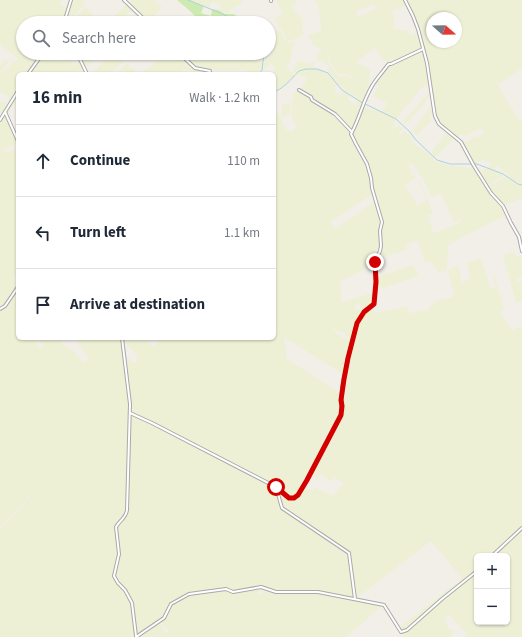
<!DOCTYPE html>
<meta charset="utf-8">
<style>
:root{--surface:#fff;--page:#f2f2f3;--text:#1f2937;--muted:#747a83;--line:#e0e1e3}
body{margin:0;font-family:"Source Sans 3",sans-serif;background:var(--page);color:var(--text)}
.controls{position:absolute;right:12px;bottom:12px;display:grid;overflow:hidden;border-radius:6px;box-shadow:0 1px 3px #0004}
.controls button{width:36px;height:36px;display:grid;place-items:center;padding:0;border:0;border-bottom:1px solid var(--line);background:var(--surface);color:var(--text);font:20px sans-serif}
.compass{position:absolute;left:426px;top:12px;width:36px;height:36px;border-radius:50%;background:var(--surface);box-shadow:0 1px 3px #0004;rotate:110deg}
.stop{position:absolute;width:12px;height:12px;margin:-9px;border:3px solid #d40000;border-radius:50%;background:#fff}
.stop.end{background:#d40000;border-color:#fff;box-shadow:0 1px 4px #0008}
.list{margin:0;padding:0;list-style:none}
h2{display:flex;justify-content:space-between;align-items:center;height:52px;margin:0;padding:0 16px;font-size:17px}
h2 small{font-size:13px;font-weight:400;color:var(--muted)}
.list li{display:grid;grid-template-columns:26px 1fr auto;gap:12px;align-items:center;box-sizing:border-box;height:72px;padding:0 16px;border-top:1px solid var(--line)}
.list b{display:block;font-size:15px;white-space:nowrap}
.list em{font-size:13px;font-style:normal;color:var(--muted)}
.icon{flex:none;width:22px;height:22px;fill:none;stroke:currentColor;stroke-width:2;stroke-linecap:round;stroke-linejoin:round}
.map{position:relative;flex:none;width:522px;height:637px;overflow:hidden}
.search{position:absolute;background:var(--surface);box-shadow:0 1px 3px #0004;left:16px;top:16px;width:260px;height:44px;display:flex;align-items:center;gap:10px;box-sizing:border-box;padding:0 14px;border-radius:22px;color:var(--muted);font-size:15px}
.panel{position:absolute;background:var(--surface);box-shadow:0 1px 3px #0004;left:16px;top:72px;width:260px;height:268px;border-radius:6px}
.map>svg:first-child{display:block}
.farmland{fill:#eef0d5;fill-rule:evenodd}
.grass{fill:#cdebb0}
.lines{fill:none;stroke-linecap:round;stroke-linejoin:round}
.stream{stroke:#aad3df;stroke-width:1}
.minor-casing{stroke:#a9a9a9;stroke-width:4}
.minor{stroke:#fff;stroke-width:2}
.route{stroke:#d40000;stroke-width:5}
</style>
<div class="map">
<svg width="522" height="637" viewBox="0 0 522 637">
<rect width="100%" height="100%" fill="#f2efe9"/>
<g class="farmland">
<path d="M 0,0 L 62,0 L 59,4 L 68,8 L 62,23 L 23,23 L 23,53 L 43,53 L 28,74 L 18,74 L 18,90 L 10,103 L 8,102 L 9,100 L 7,96 L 1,92 L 0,93 L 0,66 L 5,60 L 8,61 L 9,59 L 10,60 L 2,70 L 3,71 L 5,71 L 13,61 L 15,62 L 18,59 L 0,44 Z"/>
<path d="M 72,0 L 84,0 L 83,2 L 85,4 L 67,22 L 64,23 Z"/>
<path d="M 132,0 L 156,0 L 155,1 L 162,7 L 148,23 L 129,4 Z"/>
<path d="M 191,0 L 243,0 L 239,5 L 231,9 L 228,14 L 224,14 L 218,11 L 220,5 L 219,3 L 212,2 L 209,7 L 197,3 Z"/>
<path d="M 276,0 L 298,0 L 291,7 L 303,20 L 302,26 L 304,35 L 287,42 L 284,33 L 279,27 L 275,20 L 275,18 L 283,14 Z"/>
<path d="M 315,0 L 404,0 L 407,5 L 406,6 L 392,11 L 394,18 L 394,29 L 410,31 L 409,33 L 410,35 L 417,34 L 417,32 L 419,37 L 417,38 L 418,40 L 420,40 L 422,49 L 387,65 L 375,48 L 358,60 L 356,63 L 365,66 L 367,67 L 368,70 L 370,69 L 370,74 L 369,82 L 372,84 L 368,84 L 355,79 L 350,76 L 350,75 L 345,74 L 341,75 L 338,74 L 330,62 L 328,54 L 324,43 L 321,30 L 319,9 ZM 374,4 L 376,9 L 356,17 L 357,11 Z"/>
<path d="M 406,0 L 522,0 L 522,68 L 498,85 L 519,120 L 522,120 L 522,164 L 507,174 L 498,166 L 495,168 L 498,171 L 488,168 L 488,167 L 491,163 L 482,160 L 477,164 L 473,164 L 463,143 L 464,142 L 468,141 L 475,136 L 477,138 L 478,136 L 485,134 L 481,128 L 466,136 L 462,134 L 458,136 L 460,139 L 461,139 L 462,142 L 461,142 L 439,122 L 434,110 L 428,61 L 418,27 L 412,11 ZM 432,18 L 456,18 L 456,42 L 432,42 Z"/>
<path d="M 127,4 L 133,11 L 128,13 L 126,15 L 131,17 L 135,13 L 140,18 L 134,23 L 107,23 Z"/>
<path d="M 86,7 L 101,23 L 78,23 L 82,20 L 81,19 L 79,21 L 76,16 Z"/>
<path d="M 278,29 L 283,35 L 285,40 L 287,43 L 289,43 L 295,41 L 290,62 L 286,67 L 295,75 L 285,85 L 274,91 L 274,74 L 271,74 L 274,70 L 275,66 L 272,65 L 271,63 L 262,72 L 266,53 L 268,53 L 267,59 L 270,58 L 273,52 L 274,44 L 270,42 L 269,44 L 269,39 Z"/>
<path d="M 319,32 L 321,33 L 328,55 L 328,61 L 338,77 L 343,77 L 345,75 L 347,76 L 369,85 L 371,87 L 364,102 L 361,101 L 343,88 L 328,72 L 330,67 L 325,64 L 322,61 L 318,61 L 316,57 L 318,53 L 322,50 L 313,45 L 308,36 L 310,35 Z"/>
<path d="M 420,51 L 422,52 L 423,51 L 427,61 L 429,84 L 420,89 L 408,106 L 406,105 L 397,119 L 382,111 L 387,103 L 373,96 L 379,86 L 376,84 L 389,64 Z"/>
<path d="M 44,53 L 56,53 L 54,54 L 59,62 L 70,55 L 71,53 L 76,53 L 78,56 L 73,59 L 71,62 L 72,66 L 80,62 L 85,70 L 77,74 L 35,74 L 33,69 Z"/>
<path d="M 78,53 L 81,53 L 83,55 L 86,53 L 130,53 L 131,54 L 112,72 L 114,74 L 92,74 L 95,69 L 96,70 L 104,61 L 104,60 L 106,57 L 102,53 L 85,68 Z"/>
<path d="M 167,53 L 178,53 L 195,69 L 209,72 L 207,74 L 191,74 L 191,71 L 184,69 L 182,71 L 185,74 L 141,74 Z"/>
<path d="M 186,53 L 262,53 L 261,70 L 257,74 L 247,74 L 246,70 L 204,70 L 196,68 L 184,56 Z"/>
<path d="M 314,60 L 315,62 L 312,68 L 298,71 L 296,74 L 293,72 L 297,61 L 311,64 Z"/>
<path d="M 127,63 L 130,65 L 129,67 L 130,69 L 132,68 L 139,74 L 116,74 Z"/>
<path d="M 311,69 L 318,70 L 327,74 L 335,82 L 337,85 L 334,92 L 341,95 L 343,91 L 349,95 L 348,100 L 355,105 L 358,100 L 363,104 L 352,131 L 339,118 L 339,115 L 338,114 L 336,115 L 323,106 L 324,105 L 313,100 L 312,97 L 301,90 L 307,78 L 297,75 L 298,73 L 302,71 Z"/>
<path d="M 430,91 L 431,94 L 424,104 L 409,121 L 408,121 L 404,125 L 403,124 L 404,123 L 403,121 Z"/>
<path d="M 18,92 L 18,100 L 8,114 L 6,112 Z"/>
<path d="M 297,92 L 300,92 L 310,97 L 311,100 L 329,111 L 349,130 L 351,135 L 366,164 L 370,174 L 373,194 L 330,222 L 335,229 L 353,216 L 356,217 L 356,214 L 374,202 L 376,202 L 381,221 L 381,223 L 379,222 L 379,223 L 380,225 L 379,230 L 380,249 L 377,250 L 378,254 L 374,265 L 345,279 L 339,283 L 341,285 L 341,301 L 343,302 L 375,292 L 373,304 L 365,311 L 360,309 L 361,306 L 357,303 L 354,307 L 358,310 L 359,309 L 363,312 L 357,322 L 352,340 L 345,336 L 346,333 L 342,331 L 341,333 L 334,328 L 333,329 L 337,332 L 336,334 L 351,342 L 344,375 L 284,337 L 287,359 L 342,394 L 341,411 L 339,419 L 301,489 L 296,496 L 293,497 L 290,497 L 276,487 L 131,412 L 126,358 L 127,358 L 135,363 L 137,360 L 138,356 L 125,343 L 125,340 L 127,338 L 153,338 L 148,342 L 153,347 L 160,340 L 158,338 L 274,338 L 274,114 L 279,114 L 279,117 L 281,117 L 285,128 L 290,132 L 294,130 L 297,126 L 291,116 L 293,101 L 293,94 Z"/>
<path d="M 3,101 L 10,105 L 3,114 L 0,113 L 0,104 Z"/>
<path d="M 291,101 L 292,101 L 290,114 L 282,117 L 281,115 L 282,104 L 290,103 Z"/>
<path d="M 364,107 L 371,110 L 375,109 L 395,119 L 396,121 L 393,126 L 396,128 L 400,125 L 402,129 L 398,133 L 401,135 L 404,131 L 408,134 L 410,134 L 412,137 L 411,139 L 414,144 L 424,150 L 434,158 L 433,160 L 437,162 L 445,164 L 449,167 L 452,165 L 468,168 L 474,167 L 488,190 L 503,208 L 506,215 L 448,245 L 447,270 L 439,273 L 430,261 L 425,263 L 418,241 L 405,245 L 407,250 L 381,257 L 380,253 L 381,232 L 383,221 L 373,190 L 370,169 L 367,162 L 359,149 L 352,134 L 359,121 L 363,109 ZM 411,164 L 419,172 L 420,176 L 422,176 L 431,197 L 441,194 L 454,223 L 462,219 L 462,221 L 452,226 L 433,233 L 428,215 L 433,214 L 428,199 L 419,182 L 418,182 L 427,200 L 417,205 L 415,201 L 405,186 L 416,178 L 414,175 L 412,175 L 410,173 L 412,171 L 408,166 Z"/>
<path d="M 430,107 L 432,112 L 430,116 L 432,119 L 417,136 L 412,131 Z"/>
<path d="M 5,113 L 18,141 L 18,143 L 4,150 L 5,153 L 3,154 L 18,148 L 18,182 L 16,183 L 18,186 L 18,254 L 15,257 L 16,258 L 17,257 L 18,258 L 18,281 L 14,277 L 12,278 L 16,282 L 18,283 L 18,286 L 4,307 L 0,308 L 0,141 L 1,140 L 0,138 L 0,121 Z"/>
<path d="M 447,133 L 454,139 L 435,157 L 431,154 L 434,148 Z"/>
<path d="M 522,165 L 522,184 L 505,176 Z"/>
<path d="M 485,168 L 500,173 L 503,176 L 488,185 L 480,172 Z"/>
<path d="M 505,177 L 522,186 L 522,199 L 503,205 L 489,186 Z"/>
<path d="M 515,252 L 516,257 L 521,256 L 522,277 L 517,278 L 518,282 L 522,281 L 522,301 L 516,303 L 503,255 Z"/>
<path d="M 481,258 L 490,287 L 491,287 L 492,289 L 496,288 L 493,274 L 494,274 L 504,309 L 500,312 L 512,330 L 522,326 L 522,527 L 492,556 L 477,556 L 477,570 L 430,609 L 423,614 L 401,632 L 399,628 L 462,579 L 431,541 L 357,598 L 355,597 L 348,552 L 283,508 L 278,490 L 289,499 L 297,497 L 303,488 L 314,490 L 315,487 L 326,493 L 327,492 L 334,496 L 340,486 L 342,486 L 343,483 L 334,477 L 331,481 L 320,475 L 317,479 L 311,475 L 342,415 L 344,388 L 349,361 L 358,322 L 363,315 L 372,306 L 375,312 L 376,313 L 408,306 L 409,313 L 428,310 L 430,306 L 440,299 L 443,300 L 454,296 L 448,270 L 458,266 L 462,283 L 464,281 L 471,278 L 467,262 Z"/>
<path d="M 413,265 L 419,276 L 377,290 L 376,277 Z"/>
<path d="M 18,287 L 18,338 L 32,338 L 41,349 L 44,346 L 39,340 L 37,341 L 35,338 L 61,338 L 61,342 L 70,350 L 72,350 L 82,361 L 85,362 L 89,359 L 79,345 L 77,340 L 79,338 L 121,338 L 129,401 L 128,463 L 126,514 L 118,524 L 126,517 L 128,511 L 130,414 L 276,488 L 282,509 L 348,553 L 353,597 L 352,598 L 327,592 L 276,591 L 261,587 L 233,591 L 227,589 L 187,595 L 171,604 L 165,616 L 136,635 L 136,637 L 0,637 L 0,530 L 73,447 L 0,528 L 0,309 L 4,307 Z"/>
<path d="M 522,529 L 522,637 L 466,637 L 467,634 L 449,615 L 444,619 L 446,624 L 451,631 L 454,630 L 455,631 L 451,635 L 452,637 L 402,637 L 403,632 L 425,614 L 429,612 L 477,572 L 477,622 L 507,622 L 507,556 L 494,556 Z"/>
<path d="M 261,587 L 266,589 L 258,592 L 259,595 L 262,594 L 262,593 L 267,591 L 276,592 L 327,593 L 373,603 L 381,607 L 346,637 L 141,637 L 141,634 L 159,622 L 162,626 L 163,631 L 166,634 L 169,630 L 163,626 L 161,621 L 166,617 L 172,605 L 188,596 L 224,590 L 234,592 Z"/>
</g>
<path class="grass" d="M 177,0 L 190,0 L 204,6 L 201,13 L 211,16 L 212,9 L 218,10 L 224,14 L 233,14 L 239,17 L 246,23 L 240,23 L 239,21 L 222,18 L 217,23 L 206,23 L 206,22 L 195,16 L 189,10 Z"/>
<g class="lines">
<g class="stream">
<path d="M 188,0 L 223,14 C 230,19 237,17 243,23"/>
<path d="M 259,74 L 262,70 L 264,53"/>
<path d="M 296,74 L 299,71 L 306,69 L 317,69 L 328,73 L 342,90 L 361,102 L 396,119 L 410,132 L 415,139 L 437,160 L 450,164 L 477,164 L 503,174 L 518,184 L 522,185"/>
<path d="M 274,92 C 283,88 288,83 295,75"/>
</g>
<defs>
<g id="minor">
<path d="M 124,0 L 148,23"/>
<path d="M 405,0 L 413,16 L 418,29 L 427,63 L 434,110 L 435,116 L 439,124 L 461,142 L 474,166 L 491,193 L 503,206 L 511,223 L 519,237 L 522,251"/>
<path d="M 271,1 L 271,0"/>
<path d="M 64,23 L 71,0"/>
<path d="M 77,53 L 87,74"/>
<path d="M 179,53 L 195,68 L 210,71"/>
<path d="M 28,74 L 43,53"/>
<path d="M 5,112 L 18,141"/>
<path d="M 0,120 L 18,91"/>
<path d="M 352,132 C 360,117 363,101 372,86 C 376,79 382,73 387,66 L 389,64 L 391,64 L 423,49"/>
<path d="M 0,309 L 5,306 L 18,287"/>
<path d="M 122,338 L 130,404 L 127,510 C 126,518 120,520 116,527 L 119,554 L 114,576 L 118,583 L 125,590 L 132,603 L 136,636"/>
<path d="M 130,413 L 152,423 L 276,487 L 289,498 L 294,498 L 298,495 L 307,480 L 338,421 L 341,415 L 342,388 L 348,358 L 357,323 L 364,312 L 374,304 L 376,282 L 375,265 L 375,262 L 380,251 L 381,246 L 380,231 L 382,222 L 372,188 L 371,178 L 367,164 L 356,144 L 351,134 L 352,132 L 335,114 L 312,100 L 311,97 L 299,90"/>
<path d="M 276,487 L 282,508 L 349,553 L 355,599"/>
<path d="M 492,556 L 522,528"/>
<path d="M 136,637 L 164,618 L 171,604 L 189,594 L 226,589 L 233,592 L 261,587 L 276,592 L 318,592 L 384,605 L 401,632 L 407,630 L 442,599 L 477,571"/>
</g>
</defs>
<use href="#minor" class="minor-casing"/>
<use href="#minor" class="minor"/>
</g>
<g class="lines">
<path class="route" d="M 276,487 L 289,498 L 294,498 L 298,495 L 307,480 L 341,415 L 342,406 L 341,400 L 344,379 L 348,358 L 357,323 L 364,312 L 374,304 L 376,282 L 375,262"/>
</g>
</svg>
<div class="controls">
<button>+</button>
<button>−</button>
</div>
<svg class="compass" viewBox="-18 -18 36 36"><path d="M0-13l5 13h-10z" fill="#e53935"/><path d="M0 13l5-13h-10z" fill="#747a83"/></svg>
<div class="stop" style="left:276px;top:487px"></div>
<div class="stop end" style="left:375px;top:262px"></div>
<div class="search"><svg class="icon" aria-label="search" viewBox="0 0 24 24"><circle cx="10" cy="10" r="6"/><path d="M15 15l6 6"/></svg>Search here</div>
<section class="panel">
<h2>16 min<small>Walk · 1.2 km</small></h2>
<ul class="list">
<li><svg class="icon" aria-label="ahead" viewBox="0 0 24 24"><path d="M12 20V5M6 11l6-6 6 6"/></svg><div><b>Continue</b></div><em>110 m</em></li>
<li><svg class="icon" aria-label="left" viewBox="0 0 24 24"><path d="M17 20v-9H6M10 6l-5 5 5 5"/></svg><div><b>Turn left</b></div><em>1.1 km</em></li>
<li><svg class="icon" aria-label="arrive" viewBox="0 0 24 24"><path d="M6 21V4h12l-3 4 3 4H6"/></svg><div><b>Arrive at destination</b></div></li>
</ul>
</section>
</div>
